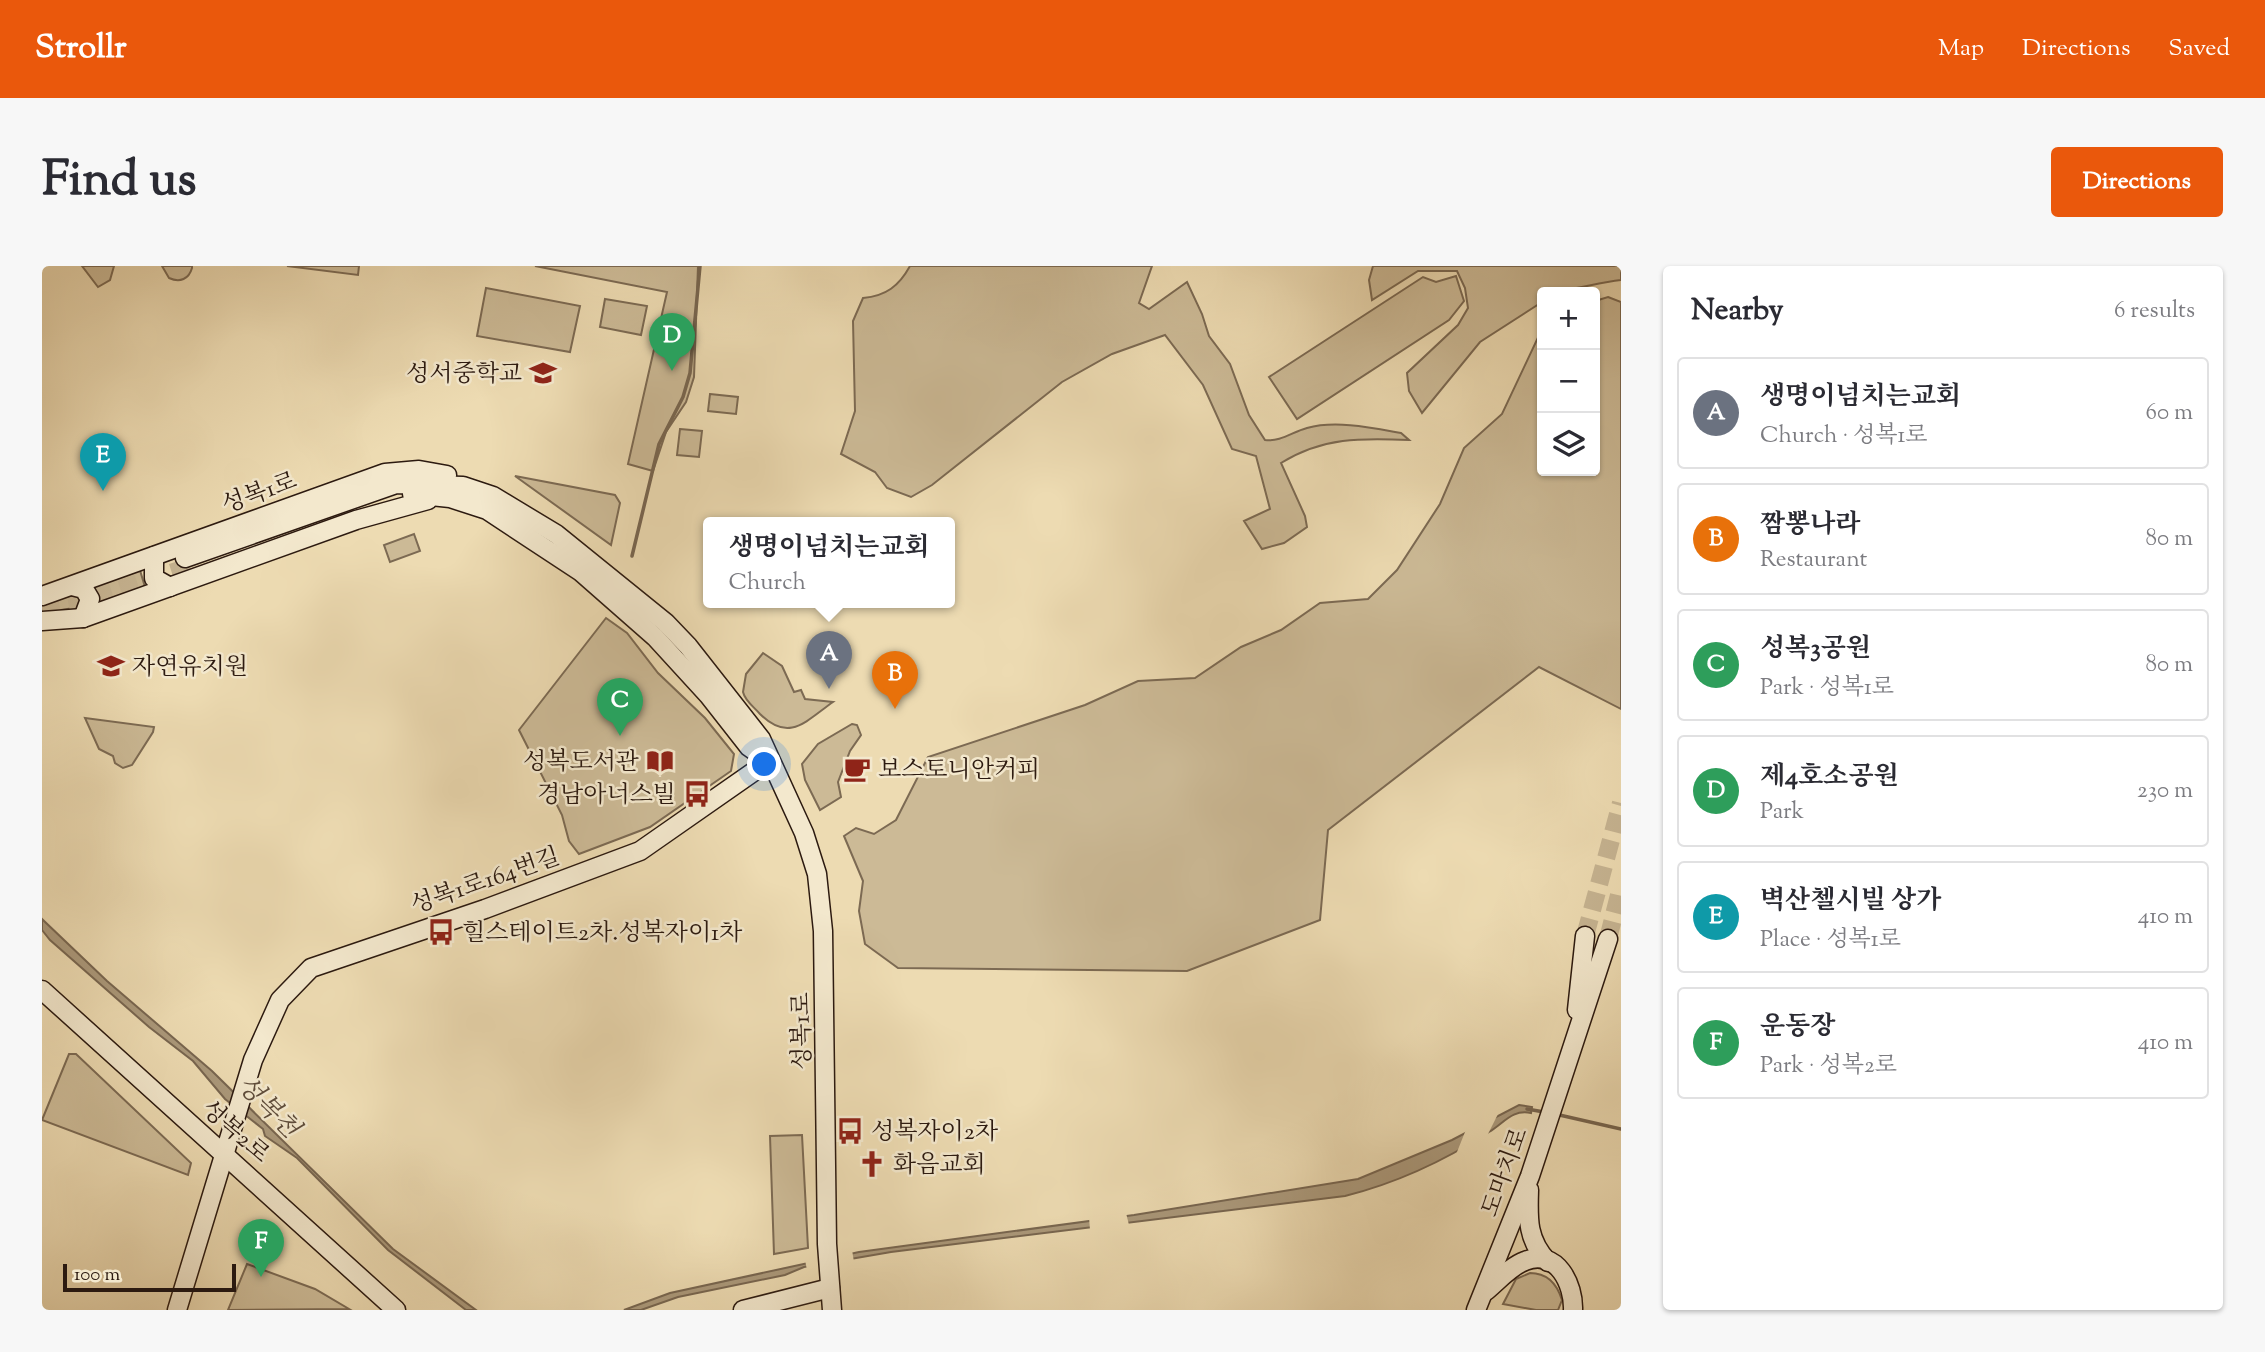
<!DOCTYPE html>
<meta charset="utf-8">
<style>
:root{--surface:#fff;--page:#f7f7f7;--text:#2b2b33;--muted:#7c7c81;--line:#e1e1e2;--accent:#ea580c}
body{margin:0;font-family:"Sorts Mill Goudy","Noto Serif KR",serif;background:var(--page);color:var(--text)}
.controls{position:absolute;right:21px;top:21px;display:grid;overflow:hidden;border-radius:7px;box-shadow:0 2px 5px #0004}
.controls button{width:63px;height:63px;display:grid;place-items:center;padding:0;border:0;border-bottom:2px solid var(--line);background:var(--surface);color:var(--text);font:35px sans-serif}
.scale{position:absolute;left:21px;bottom:18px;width:173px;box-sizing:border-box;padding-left:7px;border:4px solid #2c1a10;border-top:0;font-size:19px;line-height:24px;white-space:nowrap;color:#2c1a10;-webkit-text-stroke:5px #f3e8cd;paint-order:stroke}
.you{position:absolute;left:723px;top:499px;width:24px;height:24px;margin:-18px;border:5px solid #fff;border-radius:50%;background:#1a73e8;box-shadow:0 0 0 10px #1a73e833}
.badge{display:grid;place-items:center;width:46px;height:46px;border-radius:50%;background:var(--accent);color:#fff;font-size:23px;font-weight:700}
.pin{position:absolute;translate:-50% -58px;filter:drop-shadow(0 2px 4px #0008)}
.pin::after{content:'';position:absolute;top:37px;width:24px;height:21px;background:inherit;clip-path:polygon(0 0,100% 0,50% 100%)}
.popup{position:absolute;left:661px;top:251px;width:252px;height:91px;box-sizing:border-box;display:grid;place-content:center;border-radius:7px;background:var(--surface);filter:drop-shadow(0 2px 5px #0005);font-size:23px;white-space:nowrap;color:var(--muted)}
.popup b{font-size:26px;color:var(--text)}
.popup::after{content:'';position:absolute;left:50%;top:100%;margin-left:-14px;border:14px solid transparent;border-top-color:var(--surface)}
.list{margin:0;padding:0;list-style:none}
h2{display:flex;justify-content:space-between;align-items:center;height:91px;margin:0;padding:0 28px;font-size:30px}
h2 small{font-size:23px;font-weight:400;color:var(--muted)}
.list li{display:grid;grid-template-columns:46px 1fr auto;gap:21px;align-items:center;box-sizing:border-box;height:112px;margin:0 14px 14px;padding:0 14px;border:2px solid var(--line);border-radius:7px}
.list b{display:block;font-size:26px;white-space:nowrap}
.list p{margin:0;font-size:23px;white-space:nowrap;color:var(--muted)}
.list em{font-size:23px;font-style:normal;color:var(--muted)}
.icon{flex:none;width:38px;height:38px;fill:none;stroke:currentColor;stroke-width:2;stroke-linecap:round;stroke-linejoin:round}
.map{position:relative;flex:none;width:1579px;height:1044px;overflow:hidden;border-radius:7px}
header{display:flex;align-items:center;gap:42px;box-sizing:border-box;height:98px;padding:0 35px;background:var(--accent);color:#fff}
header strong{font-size:33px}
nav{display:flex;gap:38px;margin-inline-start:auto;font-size:24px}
.intro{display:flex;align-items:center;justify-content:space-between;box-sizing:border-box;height:168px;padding:0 42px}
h1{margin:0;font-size:49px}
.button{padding:18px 32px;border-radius:7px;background:var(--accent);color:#fff;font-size:24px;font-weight:700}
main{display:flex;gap:42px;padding:0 42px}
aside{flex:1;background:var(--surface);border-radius:7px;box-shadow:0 2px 5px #0004}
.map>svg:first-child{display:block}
.green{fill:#ccba96;stroke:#7c6a53;stroke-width:2}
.water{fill:#ab997b;stroke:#786650;stroke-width:2}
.pier{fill:#eddbb2}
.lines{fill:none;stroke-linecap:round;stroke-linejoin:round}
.stream{stroke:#786650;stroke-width:3.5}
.secondary-tunnel{stroke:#c6b492;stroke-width:18;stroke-dasharray:18 9;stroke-linecap:butt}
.secondary-casing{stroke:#2c1a10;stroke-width:21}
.secondary{stroke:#f3e8cd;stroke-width:18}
.labels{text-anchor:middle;stroke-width:5;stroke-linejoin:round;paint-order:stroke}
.poi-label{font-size:24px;fill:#2c1a10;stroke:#f3e8cd;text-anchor:start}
.street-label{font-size:24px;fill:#2c1a10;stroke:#f3e8cd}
.water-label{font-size:26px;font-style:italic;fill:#5f4d3b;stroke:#f3e8cd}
</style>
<header>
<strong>Strollr</strong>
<nav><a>Map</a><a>Directions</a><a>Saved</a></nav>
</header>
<div class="intro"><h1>Find us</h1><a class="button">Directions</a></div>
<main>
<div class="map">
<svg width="1579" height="1044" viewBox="0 0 1579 1044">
<rect width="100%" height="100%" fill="#eddbb2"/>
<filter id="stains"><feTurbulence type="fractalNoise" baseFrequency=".00286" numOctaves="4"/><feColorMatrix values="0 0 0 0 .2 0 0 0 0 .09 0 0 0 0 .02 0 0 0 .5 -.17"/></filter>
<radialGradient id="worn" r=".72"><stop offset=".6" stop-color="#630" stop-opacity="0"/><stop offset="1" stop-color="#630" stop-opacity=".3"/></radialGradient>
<g class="green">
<path d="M 40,0 L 72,0 L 68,14 L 56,21 Z"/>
<path d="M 120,0 L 150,0 L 150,2 C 147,13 138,17 127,12 Z"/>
<path d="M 245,0 L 317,0 L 316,9 Z"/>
<path d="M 493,0 L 656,0 L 652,111 L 644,136 L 624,166 L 611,205 L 586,198 L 625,26 Z"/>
<path d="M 868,0 L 1110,0 L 1097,37 L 1107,43 L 1145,16 L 1160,48 L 1167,70 L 1188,98 L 1207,149 L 1223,174 C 1239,176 1250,166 1265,162 C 1294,154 1331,162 1359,167 L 1367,174 C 1319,172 1281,171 1239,197 L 1263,250 L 1265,261 L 1242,277 L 1220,283 L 1202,255 L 1228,243 L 1214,190 L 1190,183 L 1161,119 L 1123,69 L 1070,88 L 1020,116 L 890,219 L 869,231 L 845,222 L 833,206 L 799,188 L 813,145 L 811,55 L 821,32 C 844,30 857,20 868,0 Z"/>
<path d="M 1331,0 L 1579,0 L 1579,14 C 1552,17 1528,26 1500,26 L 1500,36 L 1438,76 L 1380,147 L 1367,125 L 1365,107 L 1416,59 L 1426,42 L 1423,22 L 1415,5 L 1376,5 L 1330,34 L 1327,14 Z"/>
<path d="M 1414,10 L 1422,35 L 1407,54 L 1255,153 L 1227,111 L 1381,11 L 1394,16 Z"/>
<path d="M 444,22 L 538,40 L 528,86 L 435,70 Z"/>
<path d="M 1566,31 L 1579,36 L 1579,443 L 1497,401 L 1286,564 L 1278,654 L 1145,705 L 856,702 L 823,678 L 817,645 L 821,615 L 802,570 L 814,562 L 832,568 L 854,554 L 886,491 L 1043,439 L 1096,415 L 1153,412 L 1199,381 L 1239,364 L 1278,337 L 1326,333 L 1355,304 L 1398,238 L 1422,182 L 1460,148 L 1500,63 L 1500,205 L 1553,205 L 1553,35 Z"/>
<path d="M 563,33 L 605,40 L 599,69 L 558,61 Z"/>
<path d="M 668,128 L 696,131 L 694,148 L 666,145 Z"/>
<path d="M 638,163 L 660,165 L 657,191 L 635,189 Z"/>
<path d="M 473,210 L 573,229 L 578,237 L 569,279 Z"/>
<path d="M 372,268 L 378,285 L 348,296 L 342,279 Z"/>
<path d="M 97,301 L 103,321 L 49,346 L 45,319 Z"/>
<path d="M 39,330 L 38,341 L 0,347 L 0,339 L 23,331 Z"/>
<path d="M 564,352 L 585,367 L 616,407 L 663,452 L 692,488 L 689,505 L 608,561 L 537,588 L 527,575 L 520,549 L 477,464 Z"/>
<path d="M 721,387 L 740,400 L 752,426 L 759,424 L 763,433 L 791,436 C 764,455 747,477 718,448 C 712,441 703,435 701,426 L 704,408 Z"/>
<path d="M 43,452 L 112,461 L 111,466 L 90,499 L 81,502 L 73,497 L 71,490 L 57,483 Z"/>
<path d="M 810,458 L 815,459 L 819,469 L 808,485 L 796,516 L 799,531 L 778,544 L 763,514 L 760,498 L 776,478 Z"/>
<path d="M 27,788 L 34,788 L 149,897 L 146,909 L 0,854 Z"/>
<path d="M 760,869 L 766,982 L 732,988 L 728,870 Z"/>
<path d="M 205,998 L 273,1023 L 307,1043 L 186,1044 Z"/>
<path d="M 1488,1007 C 1506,1007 1515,1018 1520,1034 L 1516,1044 L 1494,1044 L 1461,1038 L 1474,1013 Z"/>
</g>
<g class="water">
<path d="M 0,653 L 65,715 L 170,805 L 351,983 L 434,1044 L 424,1044 L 346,984 L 255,892 L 223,870 L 221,863 L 183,833 L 151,795 L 107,761 L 8,674 L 0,664 Z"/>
<path d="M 1477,839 L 1490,841 L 1489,847 C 1470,843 1462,857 1447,866 C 1402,895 1355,917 1303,930 L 849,986 L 762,1001 L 743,1009 L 636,1031 L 599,1044 L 582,1044 L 628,1027 L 817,986 L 1092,949 L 1316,913 L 1410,874 Z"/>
</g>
<g class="pier">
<path d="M 1459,842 L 1444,872 L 1413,891 L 1425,861 Z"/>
<path d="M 1084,947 L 1087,959 L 1048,964 L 1047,951 Z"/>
<path d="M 810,984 L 812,996 L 765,1004 L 763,994 Z"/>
</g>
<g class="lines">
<g class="stream">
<path d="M 590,290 L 617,178 L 641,131 L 648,107 L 658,0"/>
<path d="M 1485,843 L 1502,846"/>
<path d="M 1513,848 L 1579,863"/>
</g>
<g class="secondary-tunnel">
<path d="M 0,343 L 45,334 L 147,301"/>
<path d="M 1543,670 L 1579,537"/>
<path d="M 1566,673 L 1579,621"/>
</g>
<defs>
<g id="secondary">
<path d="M 370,228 L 408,232 L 445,244 L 539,306 L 613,371 L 667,430 L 707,481 L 727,495"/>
<path d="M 112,290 L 112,312 L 128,321"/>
<path d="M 143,292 L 354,218 L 421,220 L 451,230 L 514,268 L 624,357 L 646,380 L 719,473 L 762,567 L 775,608 L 781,665 L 785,978 L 790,1044"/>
<path d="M 30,320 L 42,323 L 48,333 L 41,352"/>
<path d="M 0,330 L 343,207 L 377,204 L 405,209"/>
<path d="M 0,355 L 41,352 L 314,254 L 386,234"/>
<path d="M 0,724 L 354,1044"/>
<path d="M 1535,744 L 1543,670"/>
<path d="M 1487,924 C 1486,953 1485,974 1506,996"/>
<path d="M 1444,1025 C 1456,1015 1469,1000 1483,995 C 1515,982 1532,1019 1531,1044"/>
<path d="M 135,1044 L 211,794 L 238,734 L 269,702 L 443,643 L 598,585 L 727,495"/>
<path d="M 701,1044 L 788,1022"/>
<path d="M 1434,1044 L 1488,910 L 1566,673"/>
</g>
</defs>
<use href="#secondary" class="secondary-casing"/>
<use href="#secondary" class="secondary"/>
</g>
<defs>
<symbol id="school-bare" viewBox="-9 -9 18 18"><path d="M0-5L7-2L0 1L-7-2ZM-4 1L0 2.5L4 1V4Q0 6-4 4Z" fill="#8f2418" stroke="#f3e8cd" stroke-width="2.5" paint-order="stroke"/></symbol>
<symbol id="library-bare" viewBox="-9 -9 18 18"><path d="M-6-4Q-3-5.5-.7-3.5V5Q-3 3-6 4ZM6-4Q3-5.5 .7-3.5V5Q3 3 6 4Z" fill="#8f2418" stroke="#f3e8cd" stroke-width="2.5" paint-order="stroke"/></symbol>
<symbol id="cafe-bare" viewBox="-9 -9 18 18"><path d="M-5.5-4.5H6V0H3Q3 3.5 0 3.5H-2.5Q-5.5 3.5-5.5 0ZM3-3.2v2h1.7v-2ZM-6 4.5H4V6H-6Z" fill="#8f2418" stroke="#f3e8cd" stroke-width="2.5" paint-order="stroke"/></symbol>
<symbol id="bus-bare" viewBox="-9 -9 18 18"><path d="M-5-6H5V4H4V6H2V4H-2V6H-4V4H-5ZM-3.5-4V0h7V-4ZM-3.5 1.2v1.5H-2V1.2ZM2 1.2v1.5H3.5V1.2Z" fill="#8f2418" stroke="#f3e8cd" stroke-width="2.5" paint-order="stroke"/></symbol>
<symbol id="church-bare" viewBox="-9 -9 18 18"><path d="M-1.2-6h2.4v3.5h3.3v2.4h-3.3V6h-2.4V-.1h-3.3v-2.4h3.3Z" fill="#8f2418" stroke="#f3e8cd" stroke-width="2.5" paint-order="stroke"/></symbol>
</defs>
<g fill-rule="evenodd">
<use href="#school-bare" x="482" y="88" width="38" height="38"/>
<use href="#school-bare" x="50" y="381" width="38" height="38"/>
<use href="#library-bare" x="599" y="476" width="38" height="38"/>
<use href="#cafe-bare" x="796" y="484" width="38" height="38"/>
<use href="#bus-bare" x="636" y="509" width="38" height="38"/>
<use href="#bus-bare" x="380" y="647" width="38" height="38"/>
<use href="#bus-bare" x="789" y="846" width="38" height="38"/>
<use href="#church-bare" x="811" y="879" width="38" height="38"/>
</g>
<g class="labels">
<g class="poi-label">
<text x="480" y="115" text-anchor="end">성서중학교</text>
<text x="90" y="408">자연유치원</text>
<text x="597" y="503" text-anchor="end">성복도서관</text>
<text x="836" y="511">보스토니안커피</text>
<text x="634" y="536" text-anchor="end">경남아너스빌</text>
<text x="420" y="674">힐스테이트2차.성복자이1차</text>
<text x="829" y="873">성복자이2차</text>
<text x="851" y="906">화음교회</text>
</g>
<g class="street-label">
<text transform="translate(217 226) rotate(-20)" y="8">성복1로</text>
<text transform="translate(443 614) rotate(-19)" y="8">성복1로164번길</text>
<text transform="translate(759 765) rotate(-91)" y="8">성복1로</text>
<text transform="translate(194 865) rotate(41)" y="8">성복2로</text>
<text transform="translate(1462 906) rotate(-70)" y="8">도마치로</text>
</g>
<g class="water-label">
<text transform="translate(227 840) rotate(45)" y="9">성복천</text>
</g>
</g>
<rect width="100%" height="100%" filter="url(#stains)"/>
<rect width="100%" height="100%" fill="url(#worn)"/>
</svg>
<div class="controls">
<button>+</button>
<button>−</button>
<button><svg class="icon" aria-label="layers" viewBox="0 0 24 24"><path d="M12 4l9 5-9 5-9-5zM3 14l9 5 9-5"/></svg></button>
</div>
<div class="scale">100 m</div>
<div class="you"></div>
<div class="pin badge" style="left:787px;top:423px;background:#6b7280">A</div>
<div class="popup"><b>생명이넘치는교회</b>Church</div>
<div class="pin badge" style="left:853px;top:443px;background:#e8710a">B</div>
<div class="pin badge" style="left:578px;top:470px;background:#2e9e5b">C</div>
<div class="pin badge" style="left:630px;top:105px;background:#2e9e5b">D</div>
<div class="pin badge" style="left:61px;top:225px;background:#0f9aa8">E</div>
<div class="pin badge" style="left:219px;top:1011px;background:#2e9e5b">F</div>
</div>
<aside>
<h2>Nearby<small>6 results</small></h2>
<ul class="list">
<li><span class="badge" style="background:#6b7280">A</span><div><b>생명이넘치는교회</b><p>Church · 성복1로</p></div><em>60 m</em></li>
<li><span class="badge" style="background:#e8710a">B</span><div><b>짬뽕나라</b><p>Restaurant</p></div><em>80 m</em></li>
<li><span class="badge" style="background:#2e9e5b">C</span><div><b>성복3공원</b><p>Park · 성복1로</p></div><em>80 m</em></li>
<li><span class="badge" style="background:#2e9e5b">D</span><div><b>제4호소공원</b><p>Park</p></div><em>230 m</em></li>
<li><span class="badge" style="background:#0f9aa8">E</span><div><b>벽산첼시빌 상가</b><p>Place · 성복1로</p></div><em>410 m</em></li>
<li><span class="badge" style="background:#2e9e5b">F</span><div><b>운동장</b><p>Park · 성복2로</p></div><em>410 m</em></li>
</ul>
</aside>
</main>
